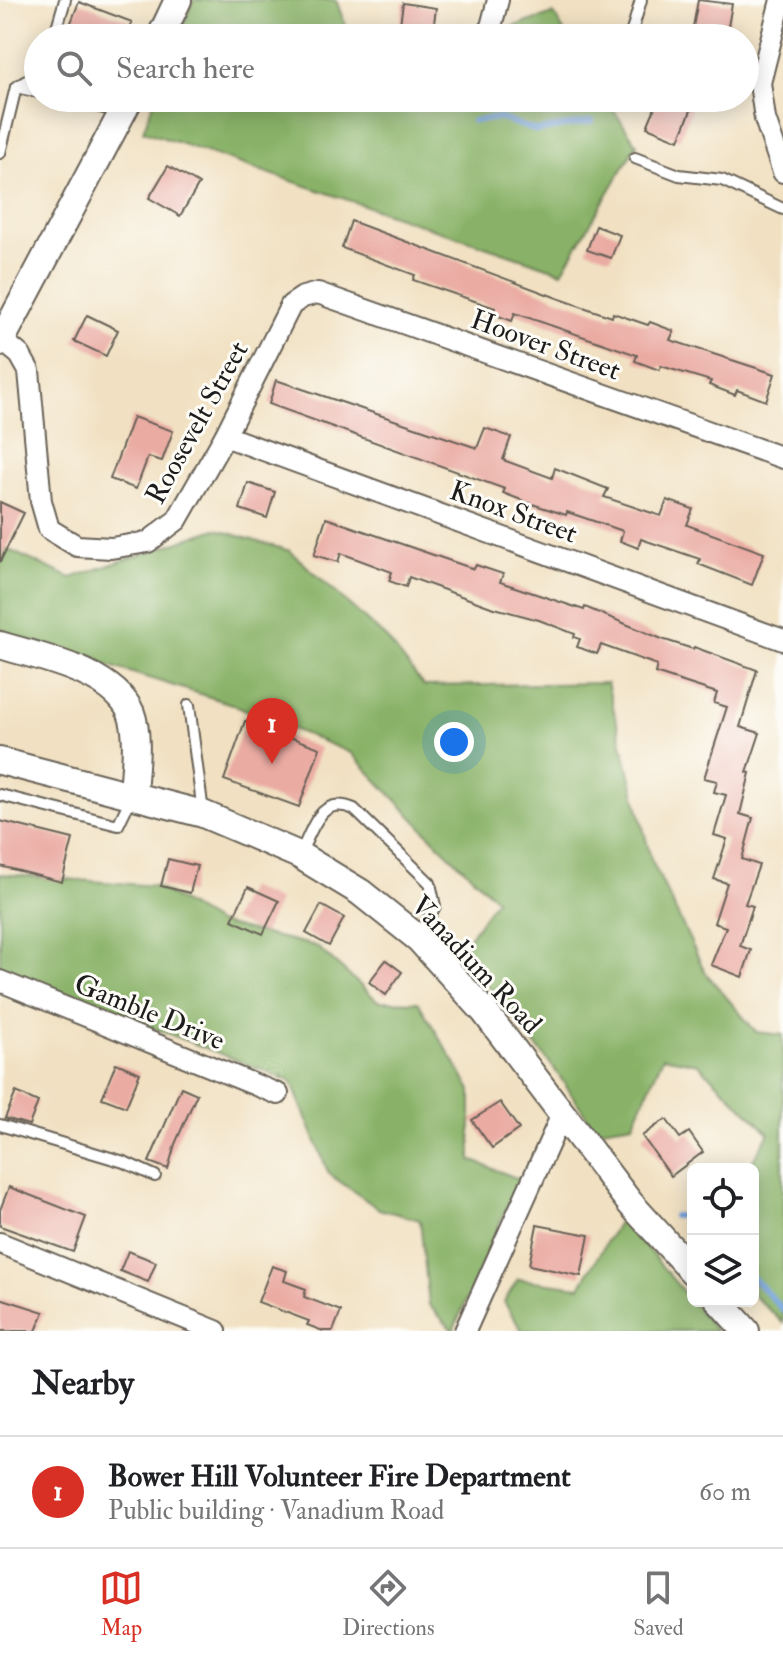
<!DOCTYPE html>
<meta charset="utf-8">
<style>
:root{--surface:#fff;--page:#f6f6f6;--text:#202124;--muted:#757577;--line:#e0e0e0;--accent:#d93025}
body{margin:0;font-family:"IM FELL Double Pica",serif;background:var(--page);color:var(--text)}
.controls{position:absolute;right:24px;bottom:24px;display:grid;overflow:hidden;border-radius:12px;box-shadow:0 4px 20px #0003}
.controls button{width:72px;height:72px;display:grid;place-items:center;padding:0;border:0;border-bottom:2px solid var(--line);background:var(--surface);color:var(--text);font:40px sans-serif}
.you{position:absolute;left:454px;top:742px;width:28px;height:28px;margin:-20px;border:6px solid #fff;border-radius:50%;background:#1a73e8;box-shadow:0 0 0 12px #1a73e833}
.badge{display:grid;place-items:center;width:52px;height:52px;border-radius:50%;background:var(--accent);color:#fff;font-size:26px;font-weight:700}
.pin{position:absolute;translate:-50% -66px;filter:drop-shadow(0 2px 4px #0008)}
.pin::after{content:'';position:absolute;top:42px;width:28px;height:24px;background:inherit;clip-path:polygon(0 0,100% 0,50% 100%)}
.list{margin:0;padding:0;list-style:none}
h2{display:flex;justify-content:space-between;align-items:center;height:104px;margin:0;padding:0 32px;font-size:34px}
h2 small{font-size:26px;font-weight:400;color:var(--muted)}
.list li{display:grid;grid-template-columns:52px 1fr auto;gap:24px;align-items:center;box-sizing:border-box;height:112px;padding:0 32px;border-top:2px solid var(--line)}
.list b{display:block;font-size:30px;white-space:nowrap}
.list p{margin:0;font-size:26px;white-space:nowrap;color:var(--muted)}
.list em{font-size:26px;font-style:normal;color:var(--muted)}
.icon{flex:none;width:44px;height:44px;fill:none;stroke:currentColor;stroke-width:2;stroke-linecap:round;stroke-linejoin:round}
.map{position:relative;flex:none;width:783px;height:1331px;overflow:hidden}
.search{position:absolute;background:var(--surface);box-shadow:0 4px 20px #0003;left:24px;right:24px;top:24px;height:88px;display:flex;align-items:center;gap:20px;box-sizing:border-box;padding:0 28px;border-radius:44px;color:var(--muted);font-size:30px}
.sheet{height:216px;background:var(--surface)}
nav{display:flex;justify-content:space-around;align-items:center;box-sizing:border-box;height:112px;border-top:2px solid var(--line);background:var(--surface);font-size:22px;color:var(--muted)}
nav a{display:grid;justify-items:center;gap:4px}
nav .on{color:var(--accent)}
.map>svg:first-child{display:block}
.forest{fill:#89b268;stroke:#526742;stroke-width:2}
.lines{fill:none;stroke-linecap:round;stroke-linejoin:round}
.stream{stroke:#71a1db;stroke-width:6}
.building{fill:#eaaba3}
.service-casing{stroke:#676156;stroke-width:14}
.minor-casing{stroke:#676156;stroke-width:24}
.tertiary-casing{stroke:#676156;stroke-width:30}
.service{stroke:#fff;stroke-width:10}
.minor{stroke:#fff;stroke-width:20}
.tertiary{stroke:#fff;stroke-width:26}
.labels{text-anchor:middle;stroke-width:6;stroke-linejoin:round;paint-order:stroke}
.street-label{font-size:28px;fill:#1c1c1c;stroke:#fdfcf7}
</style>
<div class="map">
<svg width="783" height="1331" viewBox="0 0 783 1331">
<rect width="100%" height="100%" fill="#fdfcf7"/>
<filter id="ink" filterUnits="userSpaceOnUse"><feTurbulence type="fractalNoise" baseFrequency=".0125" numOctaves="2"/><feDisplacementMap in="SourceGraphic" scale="16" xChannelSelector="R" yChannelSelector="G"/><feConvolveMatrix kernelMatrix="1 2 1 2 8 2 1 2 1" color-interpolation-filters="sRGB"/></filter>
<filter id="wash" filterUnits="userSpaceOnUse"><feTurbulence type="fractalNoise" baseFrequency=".006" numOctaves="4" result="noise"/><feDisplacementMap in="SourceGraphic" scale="32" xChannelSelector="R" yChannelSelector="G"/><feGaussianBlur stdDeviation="1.8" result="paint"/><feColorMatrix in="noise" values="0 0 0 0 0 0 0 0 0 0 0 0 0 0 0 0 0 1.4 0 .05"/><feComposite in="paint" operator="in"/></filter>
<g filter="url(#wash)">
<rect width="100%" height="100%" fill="#f1e1c2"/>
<g class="forest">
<path d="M 193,0 L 336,0 L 350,38 L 179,38 Z"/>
<path d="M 554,14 L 568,38 L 494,38 L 502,30 Z"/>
<path d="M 155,98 L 605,98 L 637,144 L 562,272 L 143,131 Z"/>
<path d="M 216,529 L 290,551 L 387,639 L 424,686 L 607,683 L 651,859 L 705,972 L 756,1032 L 783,1035 L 783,1323 L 753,1295 L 753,1169 L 748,1169 L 769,1133 L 698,1064 L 663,1057 L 633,1124 L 596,1130 L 553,1067 L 462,953 L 470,936 L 496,899 L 439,845 L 351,753 L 232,704 L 17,637 L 0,628 L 0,546 L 71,578 Z"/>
<path d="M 0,874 L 155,886 L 217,923 L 316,946 L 378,1001 L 418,1002 L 471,1090 L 471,1160 L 519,1179 L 453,1331 L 429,1305 L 420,1220 L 379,1209 L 329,1174 L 291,1081 L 0,969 Z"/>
<path d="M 621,1217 L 716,1331 L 522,1331 L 504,1302 L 518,1279 L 580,1287 Z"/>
</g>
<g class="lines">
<g class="stream">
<path d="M 201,28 L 212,38"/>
<path d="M 473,121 L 499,118 L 537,131 L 592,121"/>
<path d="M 674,1216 L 682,1216 L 693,1224"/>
<path d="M 753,1278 L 783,1310"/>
</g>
</g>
<g id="blocks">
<g class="building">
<path d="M 698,0 L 732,4 L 726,38 L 691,38 Z"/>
<path d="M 79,2 L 132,22 L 126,38 L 65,38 Z"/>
<path d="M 403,3 L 436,8 L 432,38 L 398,38 Z"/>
<path d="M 659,98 L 681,98 L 694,103 L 679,140 L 647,127 Z"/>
<path d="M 168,166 L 199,184 L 180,216 L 149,198 Z"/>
<path d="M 351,221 L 560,299 L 612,317 L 613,313 L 648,325 L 650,322 L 674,331 L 670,340 L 775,374 L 766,401 L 737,390 L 735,395 L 709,385 L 711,381 L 661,366 L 659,370 L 635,361 L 637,355 L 515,313 L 512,321 L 493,314 L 495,308 L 413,280 L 415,275 L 342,248 Z"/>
<path d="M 596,226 L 620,235 L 611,258 L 587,250 Z"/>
<path d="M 87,315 L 118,330 L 106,356 L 74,341 Z"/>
<path d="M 276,380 L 477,448 L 485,428 L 511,437 L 503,460 L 552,478 L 555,468 L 608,489 L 604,497 L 661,516 L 667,500 L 693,509 L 687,525 L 764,553 L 752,585 L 698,564 L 700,559 L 641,539 L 638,548 L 620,541 L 623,531 L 567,512 L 566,515 L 529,503 L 503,493 L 505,489 L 269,404 Z"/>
<path d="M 133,417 L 173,431 L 162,461 L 148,457 L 136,489 L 110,479 Z"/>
<path d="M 248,483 L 275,492 L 267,518 L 240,509 Z"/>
<path d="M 0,502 L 24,513 L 0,562 Z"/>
<path d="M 326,518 L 474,569 L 476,565 L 503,574 L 500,582 L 584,610 L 585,607 L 662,639 L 693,649 L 694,647 L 757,670 L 740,727 L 760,733 L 747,772 L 750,773 L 740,814 L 753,818 L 742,859 L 759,865 L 745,904 L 753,906 L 740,946 L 751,950 L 742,977 L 711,965 L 726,927 L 714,923 L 727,883 L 714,879 L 727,839 L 714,835 L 726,795 L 714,792 L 717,781 L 704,778 L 727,707 L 714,703 L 717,693 L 655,673 L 657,665 L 601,645 L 597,654 L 577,647 L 580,639 L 574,637 L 575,634 L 539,620 L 491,607 L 409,577 L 406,587 L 389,581 L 392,572 L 341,553 L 338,562 L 314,555 Z"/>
<path d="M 245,721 L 320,748 L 299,807 L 224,780 Z"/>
<path d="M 0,821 L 73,839 L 62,882 L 0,866 Z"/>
<path d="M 168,859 L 197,866 L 190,893 L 161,886 Z"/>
<path d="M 248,887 L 279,901 L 263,934 L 232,920 Z"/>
<path d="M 321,905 L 344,918 L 329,946 L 306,933 Z"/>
<path d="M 386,960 L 402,972 L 386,995 L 369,982 Z"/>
<path d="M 116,1063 L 140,1073 L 126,1107 L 102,1098 Z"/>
<path d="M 181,1087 L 197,1094 L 175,1144 L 168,1169 L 149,1162 Z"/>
<path d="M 16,1092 L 38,1102 L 29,1125 L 5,1118 Z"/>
<path d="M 500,1102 L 519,1129 L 492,1148 L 472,1120 Z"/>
<path d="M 666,1119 L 680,1138 L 689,1132 L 703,1152 L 671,1176 L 642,1136 Z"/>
<path d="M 9,1187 L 86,1217 L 73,1252 L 0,1226 L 0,1210 Z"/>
<path d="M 537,1225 L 589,1235 L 581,1276 L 529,1265 Z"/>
<path d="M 128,1251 L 156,1262 L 148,1282 L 120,1271 Z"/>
<path d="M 272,1266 L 287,1271 L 284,1281 L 306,1289 L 304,1297 L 341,1311 L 333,1331 L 323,1331 L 307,1325 L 309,1321 L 258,1302 Z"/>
<path d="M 0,1298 L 44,1312 L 36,1331 L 0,1331 Z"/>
</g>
</g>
</g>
<g filter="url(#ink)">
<use href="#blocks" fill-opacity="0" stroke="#676156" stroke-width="2"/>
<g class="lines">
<defs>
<g id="service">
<path d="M 54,38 L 65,0"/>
<path d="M 630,38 L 641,0"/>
<path d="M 16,87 L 38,92"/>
<path d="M 61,98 L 121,112"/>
<path d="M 0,153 L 16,87 L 38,74"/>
<path d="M 635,158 L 679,175 L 722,180 L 783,209"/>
<path d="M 189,705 L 203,812"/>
<path d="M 0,795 L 118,825 L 132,796"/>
<path d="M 300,854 C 313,829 320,794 354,809 L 430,883 L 435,906 L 419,937"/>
<path d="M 0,1125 L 124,1162 L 155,1176"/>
</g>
<g id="minor">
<path d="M 781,0 L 760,83 L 765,119 L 783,172"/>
<path d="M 488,38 L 498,0"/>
<path d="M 2,340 L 20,355 L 29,371 L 41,501 L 49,529 L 77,546 L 111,548 L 148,542 L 177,520 L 225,436 L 291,305 L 303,297 L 318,293 L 783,458"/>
<path d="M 225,436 L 783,640"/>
<path d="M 0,981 L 278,1094"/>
<path d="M 0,1243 L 216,1331"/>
<path d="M 465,1331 L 563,1112"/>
</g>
<g id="tertiary">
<path d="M 160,38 L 178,0"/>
<path d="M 0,343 L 130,98"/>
<path d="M 0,645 C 39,657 113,671 131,713 C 140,737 134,770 133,795"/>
<path d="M 0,761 L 203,814 L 299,855 L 360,892 L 419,939 L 484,1011 L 630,1203 L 693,1272"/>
<path d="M 719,1301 L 746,1331"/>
</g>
</defs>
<use href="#service" class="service-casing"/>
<use href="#minor" class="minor-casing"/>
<use href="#tertiary" class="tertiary-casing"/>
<use href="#service" class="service"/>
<use href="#minor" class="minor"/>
<use href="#tertiary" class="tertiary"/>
</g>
</g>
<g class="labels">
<g class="street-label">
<text transform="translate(546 344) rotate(20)" y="10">Hoover Street</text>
<text transform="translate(196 422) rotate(-61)" y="10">Roosevelt Street</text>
<text transform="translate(514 511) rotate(20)" y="10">Knox Street</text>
<text transform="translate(477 964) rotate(47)" y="10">Vanadium Road</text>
<text transform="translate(150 1011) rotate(22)" y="10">Gamble Drive</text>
</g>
</g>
</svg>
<div class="controls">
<button><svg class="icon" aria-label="locate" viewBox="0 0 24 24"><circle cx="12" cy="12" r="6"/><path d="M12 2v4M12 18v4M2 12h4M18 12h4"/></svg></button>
<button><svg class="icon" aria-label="layers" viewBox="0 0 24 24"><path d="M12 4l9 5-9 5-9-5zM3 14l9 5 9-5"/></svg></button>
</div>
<div class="you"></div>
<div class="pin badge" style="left:272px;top:764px">1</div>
<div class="search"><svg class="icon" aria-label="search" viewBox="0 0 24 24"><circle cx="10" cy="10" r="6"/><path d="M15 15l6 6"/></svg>Search here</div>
</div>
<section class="sheet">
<h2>Nearby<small></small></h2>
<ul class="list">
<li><span class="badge">1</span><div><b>Bower Hill Volunteer Fire Department</b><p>Public building · Vanadium Road</p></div><em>60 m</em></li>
</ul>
</section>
<nav>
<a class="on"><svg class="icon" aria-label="map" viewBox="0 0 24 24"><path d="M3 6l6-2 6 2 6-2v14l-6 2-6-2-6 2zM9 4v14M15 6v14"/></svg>Map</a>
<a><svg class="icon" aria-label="directions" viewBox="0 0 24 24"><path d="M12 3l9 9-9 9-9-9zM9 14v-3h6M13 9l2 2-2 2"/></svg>Directions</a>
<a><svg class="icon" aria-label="saved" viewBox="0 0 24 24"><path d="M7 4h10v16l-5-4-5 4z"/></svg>Saved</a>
</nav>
